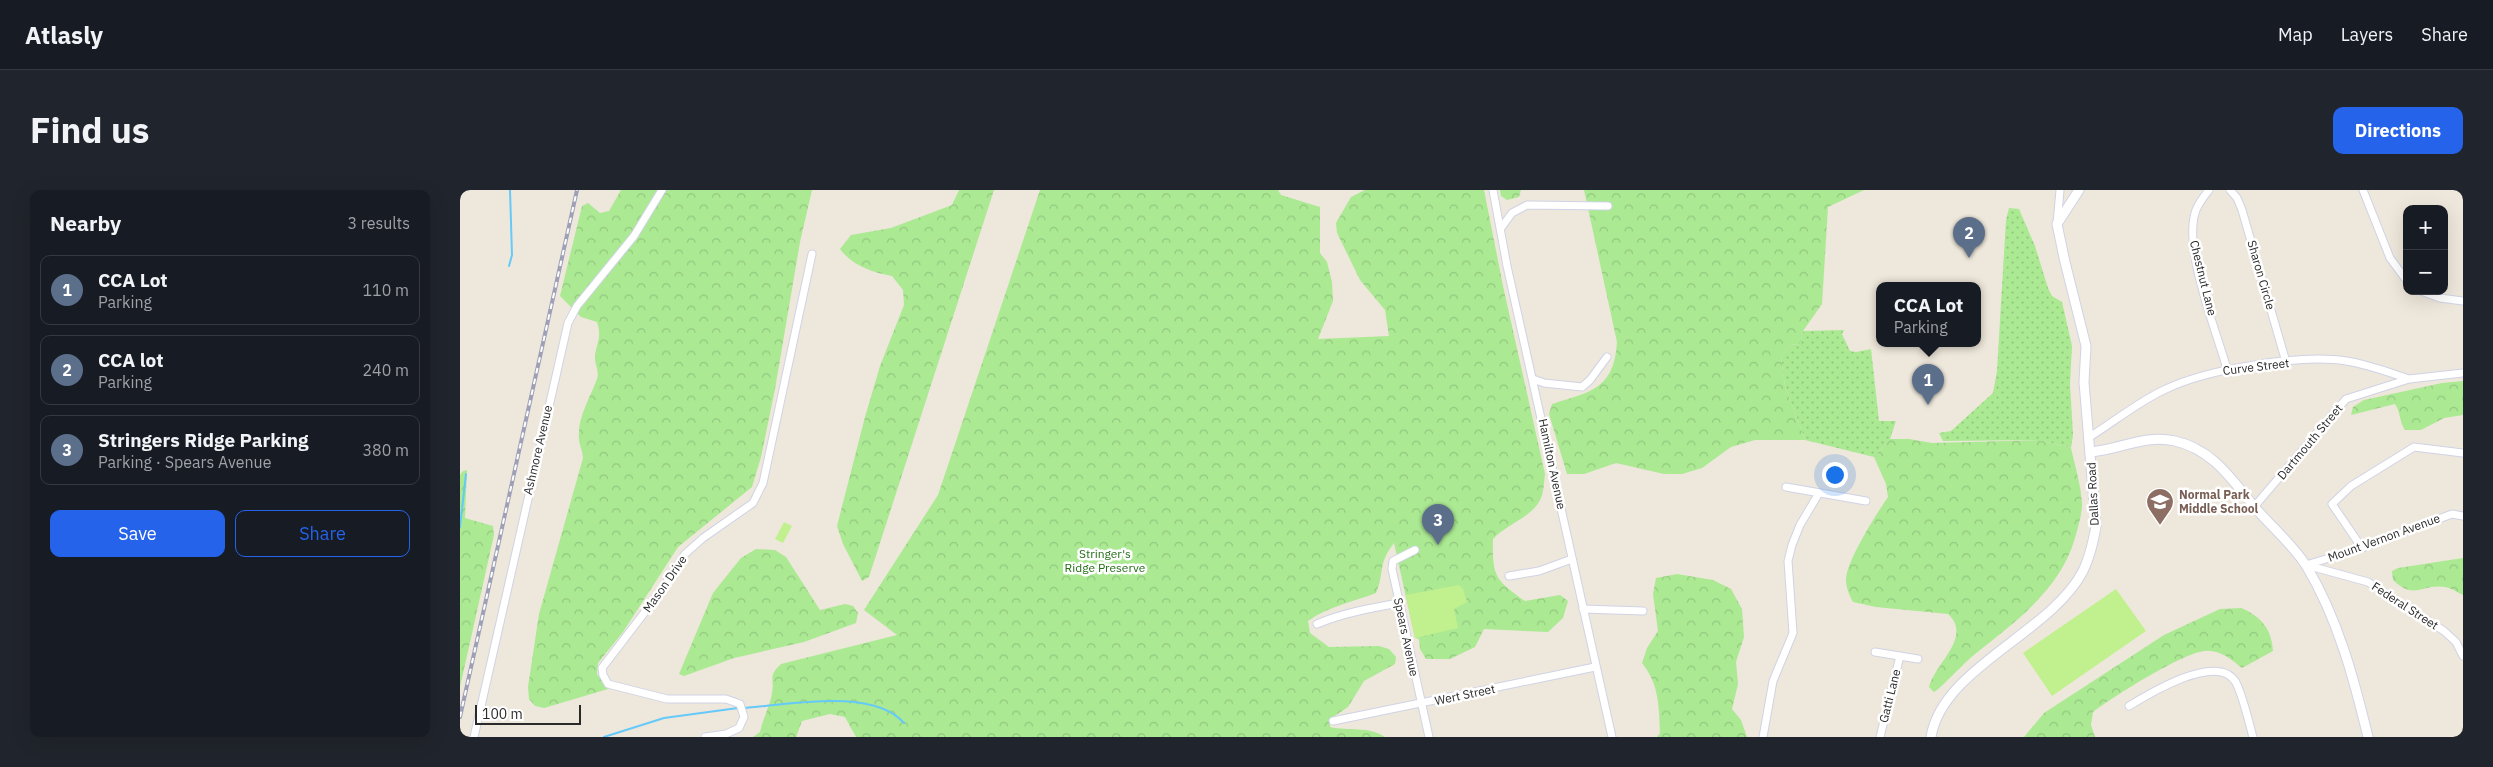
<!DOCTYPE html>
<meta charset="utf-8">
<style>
:root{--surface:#171b24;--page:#20242c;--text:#f1f3f6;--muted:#9ea1a6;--line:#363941;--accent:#2563eb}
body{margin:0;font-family:"IBM Plex Sans",sans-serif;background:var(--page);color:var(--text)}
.controls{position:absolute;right:15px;top:15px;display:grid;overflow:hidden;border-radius:10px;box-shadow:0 5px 20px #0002}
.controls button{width:45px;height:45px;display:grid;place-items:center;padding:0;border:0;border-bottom:1px solid var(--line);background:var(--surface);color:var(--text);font:25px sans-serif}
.scale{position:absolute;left:15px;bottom:12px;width:106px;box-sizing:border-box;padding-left:5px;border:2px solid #2a2a2a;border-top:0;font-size:14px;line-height:18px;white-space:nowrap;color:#2a2a2a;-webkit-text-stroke:4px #fff;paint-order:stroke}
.you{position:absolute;left:1374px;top:284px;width:18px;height:18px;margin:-12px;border:4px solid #fff;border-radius:50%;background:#1a73e8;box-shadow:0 0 0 8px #1a73e833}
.badge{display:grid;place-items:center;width:32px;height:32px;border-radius:50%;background:var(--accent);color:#fff;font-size:16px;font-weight:700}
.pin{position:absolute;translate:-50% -41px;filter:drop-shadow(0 1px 2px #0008)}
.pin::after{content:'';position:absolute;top:26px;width:18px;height:15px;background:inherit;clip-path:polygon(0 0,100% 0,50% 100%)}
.popup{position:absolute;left:1416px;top:92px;width:105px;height:65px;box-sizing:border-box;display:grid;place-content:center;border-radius:10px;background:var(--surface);filter:drop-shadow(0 1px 4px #0005);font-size:16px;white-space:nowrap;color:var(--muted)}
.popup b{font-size:19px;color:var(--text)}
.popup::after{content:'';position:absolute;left:50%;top:100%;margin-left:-10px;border:10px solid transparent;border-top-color:var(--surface)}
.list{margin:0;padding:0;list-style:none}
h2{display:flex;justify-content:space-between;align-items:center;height:65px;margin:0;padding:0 20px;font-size:21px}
h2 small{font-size:16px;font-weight:400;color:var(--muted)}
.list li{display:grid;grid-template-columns:32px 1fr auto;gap:15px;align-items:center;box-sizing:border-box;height:70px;margin:0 10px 10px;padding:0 10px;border:1px solid var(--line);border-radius:10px}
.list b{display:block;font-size:19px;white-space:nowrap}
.list p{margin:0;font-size:16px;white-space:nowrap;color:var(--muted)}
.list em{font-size:16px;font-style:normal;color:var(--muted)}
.actions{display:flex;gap:10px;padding:15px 20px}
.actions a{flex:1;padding:11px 0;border:1px solid var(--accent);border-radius:10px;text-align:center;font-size:18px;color:var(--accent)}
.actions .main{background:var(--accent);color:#fff}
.map{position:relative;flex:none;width:2003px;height:547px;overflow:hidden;border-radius:10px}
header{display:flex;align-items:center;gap:30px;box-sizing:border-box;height:70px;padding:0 25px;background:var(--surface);border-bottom:1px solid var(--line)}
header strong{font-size:24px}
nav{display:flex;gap:28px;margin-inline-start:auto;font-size:18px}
.intro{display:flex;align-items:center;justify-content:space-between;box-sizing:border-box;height:120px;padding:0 30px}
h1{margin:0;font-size:35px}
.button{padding:12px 22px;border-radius:10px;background:var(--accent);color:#fff;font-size:18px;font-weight:700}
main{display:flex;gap:30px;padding:0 30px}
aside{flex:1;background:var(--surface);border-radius:10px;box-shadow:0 5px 20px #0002}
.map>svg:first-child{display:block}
.grass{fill:url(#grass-dots)}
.forest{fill:url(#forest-crowns)}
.pitch{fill:#c1f18e}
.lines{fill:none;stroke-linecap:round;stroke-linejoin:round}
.stream{stroke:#65c9f9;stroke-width:2}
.minor-casing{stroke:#d0d3e5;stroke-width:9}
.tertiary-casing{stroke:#d0d3e5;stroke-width:11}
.minor{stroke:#fff;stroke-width:7}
.tertiary{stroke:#fff;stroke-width:9}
.rail-casing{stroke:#9da0b7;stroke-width:4}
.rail{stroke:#fff;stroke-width:2;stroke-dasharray:5.5;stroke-linecap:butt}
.labels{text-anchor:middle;stroke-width:5;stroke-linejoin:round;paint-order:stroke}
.street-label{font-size:12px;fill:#2a2a2a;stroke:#fff}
.education-label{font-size:12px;font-weight:bold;fill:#785e54;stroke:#fff;text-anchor:start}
.park-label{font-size:12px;fill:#216e14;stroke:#fff}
</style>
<header>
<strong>Atlasly</strong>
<nav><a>Map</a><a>Layers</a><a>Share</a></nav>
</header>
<div class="intro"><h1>Find us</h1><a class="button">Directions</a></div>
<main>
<aside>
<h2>Nearby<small>3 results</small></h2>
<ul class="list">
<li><span class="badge" style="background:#5c6f8a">1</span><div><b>CCA Lot</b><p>Parking</p></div><em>110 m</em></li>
<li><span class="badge" style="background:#5c6f8a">2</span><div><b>CCA lot</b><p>Parking</p></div><em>240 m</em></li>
<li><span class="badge" style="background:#5c6f8a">3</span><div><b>Stringers Ridge Parking</b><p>Parking · Spears Avenue</p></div><em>380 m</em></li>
</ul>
<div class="actions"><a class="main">Save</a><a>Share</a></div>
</aside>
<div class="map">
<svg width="2003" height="547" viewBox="0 0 2003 547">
<defs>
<pattern id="grass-dots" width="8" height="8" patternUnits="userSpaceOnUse" patternTransform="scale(1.25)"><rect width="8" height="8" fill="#abe993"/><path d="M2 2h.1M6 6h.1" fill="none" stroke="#93c87f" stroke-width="1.8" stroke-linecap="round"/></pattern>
<pattern id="forest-crowns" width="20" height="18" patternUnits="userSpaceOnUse" patternTransform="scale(1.25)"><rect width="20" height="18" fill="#abe993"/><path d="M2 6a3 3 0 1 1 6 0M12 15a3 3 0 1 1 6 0" fill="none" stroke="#93c87f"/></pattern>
</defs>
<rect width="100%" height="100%" fill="#eee7db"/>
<g class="grass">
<path d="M 1549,18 L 1559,19 L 1575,56 L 1588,98 L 1592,106 L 1602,112 L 1612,156 L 1610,194 L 1613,245 L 1611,258 L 1579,250 L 1483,251 L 1479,243 L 1491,241 L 1533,203 L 1537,181 L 1546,30 Z"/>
<path d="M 1384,140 L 1382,144 L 1390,161 L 1396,162 L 1411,159 L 1419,231 L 1436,231 L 1430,249 L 1414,267 L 1345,250 L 1325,196 L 1321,166 L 1331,155 L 1340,154 L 1343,141 Z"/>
</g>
<g class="forest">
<path d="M 161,0 L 352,0 L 340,52 L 315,199 L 301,267 L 292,297 L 218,357 L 163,442 L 138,473 L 137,484 L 148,499 L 84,518 L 75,516 L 69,509 L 68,497 L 79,424 L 123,268 C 123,261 119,255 119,249 C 117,228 130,208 137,189 C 140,181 134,174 135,166 C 137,151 142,148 137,132 L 121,127 L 100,106 L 122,16 L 128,13 L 140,23 L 149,21 Z"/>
<path d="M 499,0 L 534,0 L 409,387 L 402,391 L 383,354 L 377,336 L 405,227 L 420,176 L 444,115 L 443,100 L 432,86 C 411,82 393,76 380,59 L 391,45 L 431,38 L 492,15 Z"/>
<path d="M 580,0 L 818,0 L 821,5 L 860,17 L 860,63 L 867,72 L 872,92 L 873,111 L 858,149 L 929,146 L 925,120 L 900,90 L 877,43 L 876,33 L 891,7 L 905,0 L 1024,0 L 1043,96 L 1085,284 C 1084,291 1084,301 1081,308 C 1073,327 1047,334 1033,349 C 1032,386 1035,390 1065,411 L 1100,405 L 1108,411 L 1103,428 L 1088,442 L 1024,439 L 1015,457 L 990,469 L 966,469 L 960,459 L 959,449 L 955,448 L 934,353 C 917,375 925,382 916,403 C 893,412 869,416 848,431 L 850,443 L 869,457 L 919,456 L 929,459 L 936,467 L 935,474 L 904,491 L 888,517 L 870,529 L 870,537 C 889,541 908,536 925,547 L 396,547 L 385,527 L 370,524 L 342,531 L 336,547 L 293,547 L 300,542 C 303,528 310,516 312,503 C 315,488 307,487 321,474 L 437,445 L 404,420 L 478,305 Z"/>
<path d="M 1040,0 L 1061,0 L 1059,7 L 1047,10 L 1041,6 Z"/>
<path d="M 1124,0 L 1404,0 L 1368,17 L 1362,114 L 1343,141 L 1340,154 L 1331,155 L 1321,166 L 1325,196 L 1345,250 L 1295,250 L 1271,257 L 1242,278 L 1222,284 L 1204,284 L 1156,273 L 1124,284 L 1107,284 L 1089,224 L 1092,214 C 1131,202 1154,199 1157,152 Z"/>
<path d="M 2003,191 L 2003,225 L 1984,228 L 1961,240 L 1945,240 C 1939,231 1941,223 1935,214 L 1891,225 L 1893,217 L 1904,210 L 1982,193 Z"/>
<path d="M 1430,249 L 1449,249 L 1472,253 L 1579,250 L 1611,258 C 1615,276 1621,295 1622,314 C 1622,325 1618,337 1615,348 C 1600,400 1556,431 1515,464 C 1507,470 1478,501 1474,502 L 1469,497 C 1475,473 1513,447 1488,424 L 1416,417 L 1393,412 C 1389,405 1386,397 1386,389 C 1387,370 1417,323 1428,307 L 1426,294 L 1414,267 Z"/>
<path d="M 7,280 L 5,328 L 33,336 L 34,345 L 0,497 L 0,285 L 3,281 Z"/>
<path d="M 296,359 L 315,360 L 326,367 L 360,420 L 385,414 L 393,416 L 398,423 L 396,433 L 344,452 L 274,468 L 224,486 L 219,484 L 253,403 L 281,368 Z"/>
<path d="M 2003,368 L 2003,405 C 1997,402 1991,398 1985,397 C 1962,393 1955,411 1933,390 L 1932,381 L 1938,378 Z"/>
<path d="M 1217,384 L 1253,390 L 1271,399 L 1282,419 L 1284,447 L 1276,472 L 1278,494 L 1272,519 L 1281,530 L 1287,547 L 1197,547 L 1200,543 C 1199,516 1199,494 1182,473 L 1187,458 L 1198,441 L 1193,404 L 1196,388 Z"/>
<path d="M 1781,418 C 1801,426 1812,440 1813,461 L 1782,478 C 1771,469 1759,459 1744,461 C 1721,464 1654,506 1633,522 L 1631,535 L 1635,547 L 1564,547 L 1584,523 L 1704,445 L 1760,419 Z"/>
</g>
<g class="pitch">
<path d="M 324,332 L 332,336 L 323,353 L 315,349 Z"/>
<path d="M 999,395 L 1003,399 L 1007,412 L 994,419 L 998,438 L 955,448 L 946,405 Z"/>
<path d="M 1656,399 L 1686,441 L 1592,506 L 1563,463 Z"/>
</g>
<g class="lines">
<g class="stream">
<path d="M 49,76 L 52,65 L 50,0"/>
<path d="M 0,337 L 6,284"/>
<path d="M 283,518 C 326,515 413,497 444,533"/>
<path d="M 144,547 L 204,528 L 278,518"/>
</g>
<defs>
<g id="minor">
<path d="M 1033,0 L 1047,76 L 1152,547"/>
<path d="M 1749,0 C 1744,6 1739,13 1736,20 C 1722,57 1756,140 1767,179"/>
<path d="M 1770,0 L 1777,8 L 1782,20 L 1826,172"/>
<path d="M 1903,0 L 1930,68 L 1947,91"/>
<path d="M 1597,34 L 1600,0"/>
<path d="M 1041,38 L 1052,23 L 1067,15 L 1148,16"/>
<path d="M 1961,101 L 1980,108 L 2003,111"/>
<path d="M 1073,189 L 1084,193 L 1122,197 L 1130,190 L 1147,167"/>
<path d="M 1628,248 C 1654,232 1679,211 1706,199 C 1748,179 1840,164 1886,171 C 1907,174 1928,182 1949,189"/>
<path d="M 1326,297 L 1406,311"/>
<path d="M 1794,317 L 1886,209 L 1949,189 L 2003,183"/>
<path d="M 1902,358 L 1872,314 L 1891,296 L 1954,257 L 2003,263"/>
<path d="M 955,360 L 933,371 L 932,379 L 969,547"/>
<path d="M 1846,375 L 1908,392 L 1984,441 L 1996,452 L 2003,466"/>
<path d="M 1846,375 L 1902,358 L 1992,324 L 2003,326"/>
<path d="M 1049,386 L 1079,381 L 1112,369"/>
<path d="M 1123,419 L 1183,421"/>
<path d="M 857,434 C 883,423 911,418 939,413"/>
<path d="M 1415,462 L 1458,469"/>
<path d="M 1669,516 C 1690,503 1756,463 1775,491 C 1782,502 1789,533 1793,547"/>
<path d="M 873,531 L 1135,477"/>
<path d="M 14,547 L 108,133 L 117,116 L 174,46 L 202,0"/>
<path d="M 245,547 L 266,544 L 279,538 L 284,527 L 280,514 L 266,509 L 207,509 L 148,494 L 143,485 L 142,478 L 201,401 L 225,364 L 243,348 L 293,313 L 303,293 L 352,64"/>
<path d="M 1303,547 L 1313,491 L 1333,443 L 1328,371 L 1332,355 L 1340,335 L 1359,303"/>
<path d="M 1420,547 L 1440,466"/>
</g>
<g id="tertiary">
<path d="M 1630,262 C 1659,260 1685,244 1715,251 C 1751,259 1770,287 1792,314 C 1809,335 1833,354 1847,377 C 1878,429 1894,489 1908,547"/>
<path d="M 1471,547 C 1482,478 1591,443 1623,381 C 1630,367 1633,352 1636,337 L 1624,192 L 1626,156 L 1605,72 L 1597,34 L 1619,0"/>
</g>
</defs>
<use href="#minor" class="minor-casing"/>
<use href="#tertiary" class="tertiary-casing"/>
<use href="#minor" class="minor"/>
<use href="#tertiary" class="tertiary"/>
<defs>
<path id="rail" d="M 0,527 L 117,0"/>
</defs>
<use href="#rail" class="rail-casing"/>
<use href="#rail" class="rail"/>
</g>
<defs>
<symbol id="school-pin" viewBox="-11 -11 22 30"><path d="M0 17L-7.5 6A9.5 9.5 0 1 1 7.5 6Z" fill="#8d6e63" stroke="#fff"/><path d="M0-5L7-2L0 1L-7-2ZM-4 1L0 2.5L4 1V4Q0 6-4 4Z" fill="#fff"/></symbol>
</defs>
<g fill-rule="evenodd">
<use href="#school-pin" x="1684" y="296" width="32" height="43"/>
</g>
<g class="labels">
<g class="street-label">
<text transform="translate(1801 85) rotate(74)" y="4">Sharon Circle</text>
<text transform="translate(1743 88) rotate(76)" y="4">Chestnut Lane</text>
<text transform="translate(1796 177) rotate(-7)" y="4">Curve Street</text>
<text transform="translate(1850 252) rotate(-50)" y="4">Dartmouth Street</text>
<text transform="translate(78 260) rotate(-77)" y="4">Ashmore Avenue</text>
<text transform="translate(1092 274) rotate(78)" y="4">Hamilton Avenue</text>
<text transform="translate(1633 304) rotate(-93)" y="4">Dallas Road</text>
<text transform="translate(1924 348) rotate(-20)" y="4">Mount Vernon Avenue</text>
<text transform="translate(205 394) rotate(-55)" y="4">Mason Drive</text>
<text transform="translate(1945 416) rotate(33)" y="4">Federal Street</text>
<text transform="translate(946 447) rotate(78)" y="4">Spears Avenue</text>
<text transform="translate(1005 505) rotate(-12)" y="4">Wert Street</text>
<text transform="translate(1430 506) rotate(-76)" y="4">Gatti Lane</text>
</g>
<g class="education-label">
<text x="1719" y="309">Normal Park<tspan x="1719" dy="14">Middle School</tspan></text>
</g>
<g class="park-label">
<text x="645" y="368">Stringer's<tspan x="645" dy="14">Ridge Preserve</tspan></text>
</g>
</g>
</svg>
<div class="controls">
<button>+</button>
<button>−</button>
</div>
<div class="scale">100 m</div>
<div class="you"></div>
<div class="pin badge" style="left:1468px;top:215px;background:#5c6f8a">1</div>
<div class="popup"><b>CCA Lot</b>Parking</div>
<div class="pin badge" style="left:1509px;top:68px;background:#5c6f8a">2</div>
<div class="pin badge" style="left:978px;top:355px;background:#5c6f8a">3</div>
</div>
</main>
